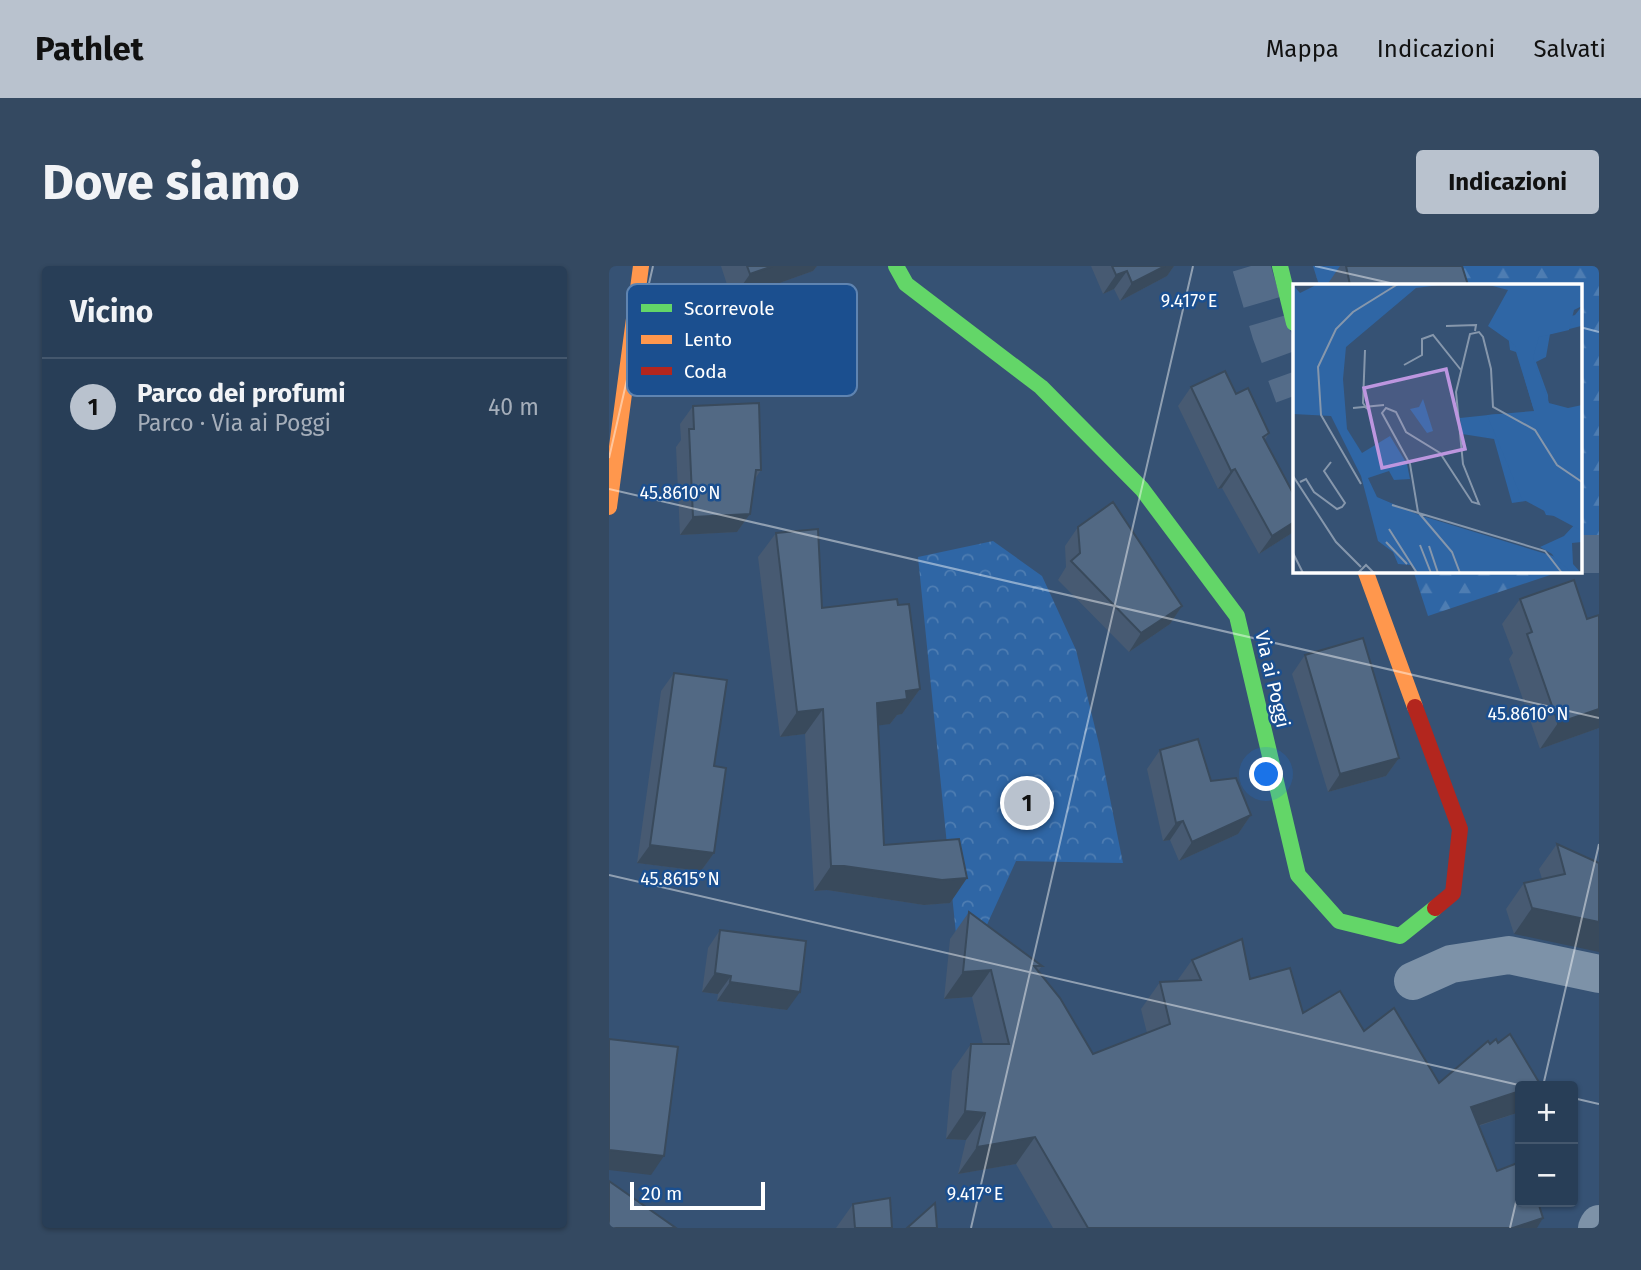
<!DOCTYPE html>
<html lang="it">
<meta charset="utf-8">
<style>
:root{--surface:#283e57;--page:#344961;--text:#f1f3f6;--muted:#a5aeba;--line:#44576d;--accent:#b9c2ce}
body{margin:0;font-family:"Fira Sans",sans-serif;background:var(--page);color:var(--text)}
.controls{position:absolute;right:21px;bottom:21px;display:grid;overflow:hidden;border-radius:7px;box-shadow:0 2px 5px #0004}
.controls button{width:63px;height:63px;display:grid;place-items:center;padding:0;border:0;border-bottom:2px solid var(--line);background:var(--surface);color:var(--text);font:35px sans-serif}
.scale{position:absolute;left:21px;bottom:18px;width:135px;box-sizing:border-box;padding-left:7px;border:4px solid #fff;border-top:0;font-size:19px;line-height:24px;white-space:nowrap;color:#fff;-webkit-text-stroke:5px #1b4f8f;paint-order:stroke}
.you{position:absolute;left:658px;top:509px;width:24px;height:24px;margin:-18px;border:5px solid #fff;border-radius:50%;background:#1a73e8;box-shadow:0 0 0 10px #1a73e833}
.badge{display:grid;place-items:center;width:46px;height:46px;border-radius:50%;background:var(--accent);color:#111;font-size:23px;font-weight:700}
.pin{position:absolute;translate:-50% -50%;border:4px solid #fff;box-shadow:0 2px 7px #0006}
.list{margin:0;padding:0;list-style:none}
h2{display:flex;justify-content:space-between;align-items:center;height:91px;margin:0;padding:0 28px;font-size:30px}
h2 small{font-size:23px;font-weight:400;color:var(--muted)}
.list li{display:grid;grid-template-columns:46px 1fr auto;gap:21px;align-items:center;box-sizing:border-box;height:98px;padding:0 28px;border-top:2px solid var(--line)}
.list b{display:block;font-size:26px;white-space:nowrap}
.list p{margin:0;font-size:23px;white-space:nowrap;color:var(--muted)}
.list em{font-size:23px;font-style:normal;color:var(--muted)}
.map{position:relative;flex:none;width:990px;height:962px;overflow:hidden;border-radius:7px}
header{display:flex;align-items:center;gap:42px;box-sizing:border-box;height:98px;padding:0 35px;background:var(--accent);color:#111}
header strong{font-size:33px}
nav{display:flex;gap:38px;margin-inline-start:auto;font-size:24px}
.intro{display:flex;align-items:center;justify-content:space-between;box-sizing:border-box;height:168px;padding:0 42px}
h1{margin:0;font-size:49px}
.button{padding:18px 32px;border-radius:7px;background:var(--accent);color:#111;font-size:24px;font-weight:700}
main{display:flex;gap:42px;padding:0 42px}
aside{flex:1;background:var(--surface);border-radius:7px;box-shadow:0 2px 5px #0004}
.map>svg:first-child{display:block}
.forest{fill:url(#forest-firs)}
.park{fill:url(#park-crowns)}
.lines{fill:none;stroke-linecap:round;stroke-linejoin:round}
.highway-tunnel{stroke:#546c89;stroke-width:38;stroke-dasharray:38 19;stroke-linecap:butt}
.street{stroke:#7d92a8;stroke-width:38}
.fast{stroke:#63d668;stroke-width:16}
.slow{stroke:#ff974d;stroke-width:16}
.jam{stroke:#b3261e;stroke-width:16}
.wall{fill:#475a72}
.shaded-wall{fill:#394a5c}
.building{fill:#526984;stroke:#394a5c;stroke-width:2}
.ticks{fill:none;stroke:#fff;stroke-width:2;stroke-opacity:0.45}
.labels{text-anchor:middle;stroke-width:5;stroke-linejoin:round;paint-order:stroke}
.street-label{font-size:19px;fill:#fff;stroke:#1b4f8f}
.inset-road{fill:none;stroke:#8697ac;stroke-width:2}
.view{fill:#bd96df;fill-opacity:0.15;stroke:#bd96df;stroke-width:3.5}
.inset-edge{fill:none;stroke:#fff;stroke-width:3.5}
.key{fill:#1b4f8f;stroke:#5f84b1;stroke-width:2}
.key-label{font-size:19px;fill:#fff}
.ticks-label{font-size:18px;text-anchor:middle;fill:#fff;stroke:#1b4f8f;stroke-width:5;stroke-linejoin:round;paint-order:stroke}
</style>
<header>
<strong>Pathlet</strong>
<nav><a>Mappa</a><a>Indicazioni</a><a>Salvati</a></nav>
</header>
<div class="intro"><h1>Dove siamo</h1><a class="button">Indicazioni</a></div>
<main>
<aside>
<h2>Vicino<small></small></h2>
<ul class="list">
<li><span class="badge">1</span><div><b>Parco dei profumi</b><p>Parco · Via ai Poggi</p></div><em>40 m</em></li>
</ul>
</aside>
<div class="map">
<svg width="990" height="962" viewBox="0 0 990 962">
<defs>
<pattern id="forest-firs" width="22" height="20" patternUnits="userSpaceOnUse" patternTransform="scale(1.75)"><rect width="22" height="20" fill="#2f66a5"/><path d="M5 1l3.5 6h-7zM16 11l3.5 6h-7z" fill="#4e7db2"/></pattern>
<pattern id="park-crowns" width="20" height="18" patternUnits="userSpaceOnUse" patternTransform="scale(1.75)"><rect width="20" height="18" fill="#2f66a5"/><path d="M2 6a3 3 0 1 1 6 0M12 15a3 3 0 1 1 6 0" fill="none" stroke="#4e7db2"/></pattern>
</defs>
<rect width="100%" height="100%" fill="#365274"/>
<g class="forest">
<path d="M 704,0 L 990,0 L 990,292 L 971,298 L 971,19 L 710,19 Z"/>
<path d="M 804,304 L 953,304 L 953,305 L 819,350 Z"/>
</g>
<path class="park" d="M 384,275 L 433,310 L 467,384 L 490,478 L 514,597 L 407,595 L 366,685 L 348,678 L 309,291 Z"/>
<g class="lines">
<g class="highway-tunnel">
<path d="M 642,0 L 662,67 L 685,130"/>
<path d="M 971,288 L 990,288"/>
</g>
<g class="street">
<path d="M 804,715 L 842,698 L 900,689 L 990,708"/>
<path d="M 988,962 L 990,958"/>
</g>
<g class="fast">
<path d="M 287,0 L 297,18 L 432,121 L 533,223 L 628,350 L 689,609 L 730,655 L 791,670 L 826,642"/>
<path d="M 671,0 L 685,57"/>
</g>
<g class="slow">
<path d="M 0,241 L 32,0"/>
<path d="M 756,304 L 806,441"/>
</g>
<path class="jam" d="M 806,441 L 851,563 L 844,627 L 826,642"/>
</g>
<g class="wall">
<path d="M 112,0 L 208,0 L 204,5 L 123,34 Z"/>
<path d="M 482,0 L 565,0 L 558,10 L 511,35 L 505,23 L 494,28 Z"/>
<path d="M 731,0 L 853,0 L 859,19 L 718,19 Z"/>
<path d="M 582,121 L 660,167 L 656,174 L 683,267 L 650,288 L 613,222 L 609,223 L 569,140 Z"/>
<path d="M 84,140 L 152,204 L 146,213 L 141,248 L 128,266 L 71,269 L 67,181 L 72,174 L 71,158 Z"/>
<path d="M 469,261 L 573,340 L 561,358 L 520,386 L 449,314 L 457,301 L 456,280 Z"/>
<path d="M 167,267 L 213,342 L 289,339 L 311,423 L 293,448 L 288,449 L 281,458 L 269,459 L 275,579 L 358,612 L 341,637 L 315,639 L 218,624 L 205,625 L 196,468 L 171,471 L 149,291 Z"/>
<path d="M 911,333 L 990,462 L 931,483 L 900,393 L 904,387 L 893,358 Z"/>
<path d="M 696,389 L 790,492 L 777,510 L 719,526 L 683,408 Z"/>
<path d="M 65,407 L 105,500 L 105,587 L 92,605 L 28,597 L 52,425 Z"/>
<path d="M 551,484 L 602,515 L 642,549 L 629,568 L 570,595 L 561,574 L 554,575 L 538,503 Z"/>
<path d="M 948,578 L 990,597 L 905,668 L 897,643 L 915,617 L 933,613 L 930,603 Z"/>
<path d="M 360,646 L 433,700 L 429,705 L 484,788 L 538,767 L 532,743 L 551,716 L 568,715 L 583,694 L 641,713 L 694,747 L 755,765 L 830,817 L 911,846 L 870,860 L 888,905 L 928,962 L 444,962 L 407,898 L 349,908 L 357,874 L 337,873 L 343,805 L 362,778 L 374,778 L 363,731 L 335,733 L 341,673 Z"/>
<path d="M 111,664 L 178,744 L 108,735 L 109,728 L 93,726 L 99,682 Z"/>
<path d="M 244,938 L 283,962 L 227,962 Z"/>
</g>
<g class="shaded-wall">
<path d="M 164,0 L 208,0 L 204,5 L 123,34 L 141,8 Z"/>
<path d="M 556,0 L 565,0 L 558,10 L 511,35 L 523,17 Z"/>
<path d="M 518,5 L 505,23 L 494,28 L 507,9 Z"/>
<path d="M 626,203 L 613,222 L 609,223 L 622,205 Z"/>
<path d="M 141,248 L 128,266 L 71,269 L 84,251 Z"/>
<path d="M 685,256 L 685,264 L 683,267 L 650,288 L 663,270 Z"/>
<path d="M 573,340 L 561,358 L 520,386 L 532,367 Z"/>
<path d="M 311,423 L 293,448 L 288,449 L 281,458 L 250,462 L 268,437 L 297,425 Z"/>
<path d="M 214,443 L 196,468 L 171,471 L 188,446 Z"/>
<path d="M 990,443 L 990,462 L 931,483 L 949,457 Z"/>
<path d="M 790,492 L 777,510 L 719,526 L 731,508 Z"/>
<path d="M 642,549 L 629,568 L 570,595 L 583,576 Z"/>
<path d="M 574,555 L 561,574 L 554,575 L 567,557 Z"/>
<path d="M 41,579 L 105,587 L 92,605 L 28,597 Z"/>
<path d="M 222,600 L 235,600 L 358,612 L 341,637 L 315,639 L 218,624 L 205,625 Z"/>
<path d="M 923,642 L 990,656 L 990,686 L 905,668 Z"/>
<path d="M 382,704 L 363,731 L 335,733 L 354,706 Z"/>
<path d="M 106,707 L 122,710 L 109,728 L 93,726 Z"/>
<path d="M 121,716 L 191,726 L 178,744 L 108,735 Z"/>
<path d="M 911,825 L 911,846 L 843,868 L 862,841 Z"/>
<path d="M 356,845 L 376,847 L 357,874 L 337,873 Z"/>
<path d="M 426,871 L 407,898 L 349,908 L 368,881 Z"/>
<path d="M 0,884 L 55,890 L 42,909 L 0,904 Z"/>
<path d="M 934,952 L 928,962 L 904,962 Z"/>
</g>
<g class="building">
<path d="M 138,0 L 164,0 L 141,8 Z"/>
<path d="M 503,0 L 556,0 L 523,17 L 518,5 L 507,9 Z"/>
<path d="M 737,0 L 853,0 L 859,19 L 741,19 Z"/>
<path d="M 616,105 L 627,128 L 639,122 L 660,167 L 654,171 L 685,229 L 685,256 L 663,270 L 626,203 L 622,205 L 582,121 Z"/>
<path d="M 150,137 L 152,204 L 147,204 L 141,248 L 84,251 L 80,163 L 85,163 L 84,140 Z"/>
<path d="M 504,236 L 573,340 L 532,367 L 462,295 L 471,287 L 469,261 Z"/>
<path d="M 209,263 L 213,342 L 288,333 L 289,339 L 300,338 L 311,423 L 297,425 L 298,433 L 268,437 L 275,579 L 350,573 L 358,612 L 333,614 L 235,600 L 222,600 L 214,443 L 188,446 L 167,267 Z"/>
<path d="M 965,314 L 978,353 L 990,349 L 990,443 L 949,457 L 918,368 L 923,366 L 911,333 Z"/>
<path d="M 754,372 L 790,492 L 731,508 L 696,389 Z"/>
<path d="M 65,407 L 118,414 L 105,500 L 117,502 L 105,587 L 41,579 Z"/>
<path d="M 589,473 L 602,515 L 627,512 L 642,549 L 583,576 L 574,555 L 567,557 L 551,484 Z"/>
<path d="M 948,578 L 990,597 L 990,656 L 923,642 L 915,617 L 956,608 Z"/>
<path d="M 360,646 L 433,700 L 425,700 L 451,732 L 484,788 L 561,758 L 551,716 L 592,714 L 583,694 L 633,673 L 641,713 L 681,702 L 694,747 L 731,725 L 755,765 L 785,742 L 830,817 L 879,775 L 881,778 L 887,773 L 889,777 L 901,768 L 931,818 L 925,820 L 911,820 L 911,825 L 862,841 L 888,905 L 911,896 L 911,936 L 929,936 L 934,952 L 904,962 L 479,962 L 426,871 L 368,881 L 376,847 L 356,845 L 362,778 L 400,778 L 382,704 L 354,706 Z"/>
<path d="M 111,664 L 197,675 L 191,726 L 121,716 L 122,710 L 106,707 Z"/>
<path d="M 0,773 L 69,781 L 55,890 L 0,884 Z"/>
<path d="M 0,915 L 67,962 L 0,962 Z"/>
<path d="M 281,932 L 283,962 L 246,962 L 244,938 Z"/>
<path d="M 326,937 L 328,962 L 298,962 Z"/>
</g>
<path class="ticks" d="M 706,0 L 790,19M 971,61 L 990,66M 0,192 L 44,0M 0,223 L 990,452M 0,609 L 914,820M 934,820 L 990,578M 964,832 L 990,838M 362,962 L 584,0M 901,962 L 911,919"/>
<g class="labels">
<g class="street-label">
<text transform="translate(664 413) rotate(77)" y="7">Via ai Poggi</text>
</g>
</g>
<g transform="translate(684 18)">
<rect width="289" height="289" fill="#365274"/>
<path d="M 289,22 L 288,42 L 257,50 L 253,73 L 243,78 L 255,111 L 256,131 L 240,123 L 223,68 L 217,66 L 215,50 L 282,31 ZM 205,130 L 236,144 L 289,214 L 289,258 L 279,259 L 280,280 L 288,289 L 271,289 L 259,270 L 247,263 L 271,252 L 283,239 L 282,234 L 253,231 L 246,215 L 219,219 L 201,155 L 169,150 L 167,134 Z" fill="#2f66a5"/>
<path d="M 25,0 L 155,0 L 123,4 L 53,63 L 50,95 L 54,145 L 69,169 L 97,152 L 114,180 L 117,195 L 101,196 L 96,187 L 75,194 L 84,213 L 126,231 L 260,272 L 279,289 L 123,289 L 118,281 L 105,280 L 100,268 L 85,257 L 68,192 L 38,132 L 0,130 L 0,1 L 7,9 ZM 192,0 L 289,0 L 289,22 L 281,26 L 276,46 L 246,53 L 240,73 L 256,119 L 275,124 L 289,121 L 289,247 L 229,215 L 194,131 L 241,127 L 222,61 L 195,42 L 215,6 Z" fill="#2f66a5"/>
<path d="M 130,115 L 140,147 L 134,149 L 117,125 L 126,123 Z" fill="#2f66a5"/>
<path class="inset-road" d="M 153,42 L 183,41 L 182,47M 72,66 L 70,119 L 74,125M 111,81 L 129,71 L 129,55 L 140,51 L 168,86M 60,124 L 91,121M 0,192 L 43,258 L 68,283M 7,198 L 13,195 L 21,208 L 44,225 L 49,223 L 52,219 L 31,187 L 38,178M 68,200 L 28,131 L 25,83 L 43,45 L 60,28 L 105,0M 99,221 L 252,267 L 269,289M 96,245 L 124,289M 93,258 L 114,280M 127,261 L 138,289M 136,262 L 145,289M 0,269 L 10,289M 65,289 L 73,281 L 81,289M 167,289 L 159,268 L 125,228 L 117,180 L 89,129 L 93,124 L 103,128 L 113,148 L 147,169 L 179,218 L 186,220 L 170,180 L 163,108 L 177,50 L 186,48 L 190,53 L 198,85 L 200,123 L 242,146 L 264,181 L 289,198"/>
<path class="view" d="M 153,85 L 172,165 L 89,184 L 71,104 Z"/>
<rect width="289" height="289" class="inset-edge"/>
</g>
<rect x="18" y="18" width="230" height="112" rx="10" class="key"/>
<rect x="32" y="38" width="31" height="8" fill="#63d668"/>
<rect x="32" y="69" width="31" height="9" fill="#ff974d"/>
<rect x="32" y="101" width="31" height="8" fill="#b3261e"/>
<g class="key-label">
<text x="75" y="49">Scorrevole</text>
<text x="75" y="80">Lento</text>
<text x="75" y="112">Coda</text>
</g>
<g class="ticks-label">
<text x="580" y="41">9.417°E</text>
<text x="71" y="233">45.8610°N</text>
<text x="919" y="454">45.8610°N</text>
<text x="71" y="619">45.8615°N</text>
<text x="366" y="934">9.417°E</text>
</g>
</svg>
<div class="controls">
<button>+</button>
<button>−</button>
</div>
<div class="scale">20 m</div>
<div class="you"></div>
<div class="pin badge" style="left:418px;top:537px">1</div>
</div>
</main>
